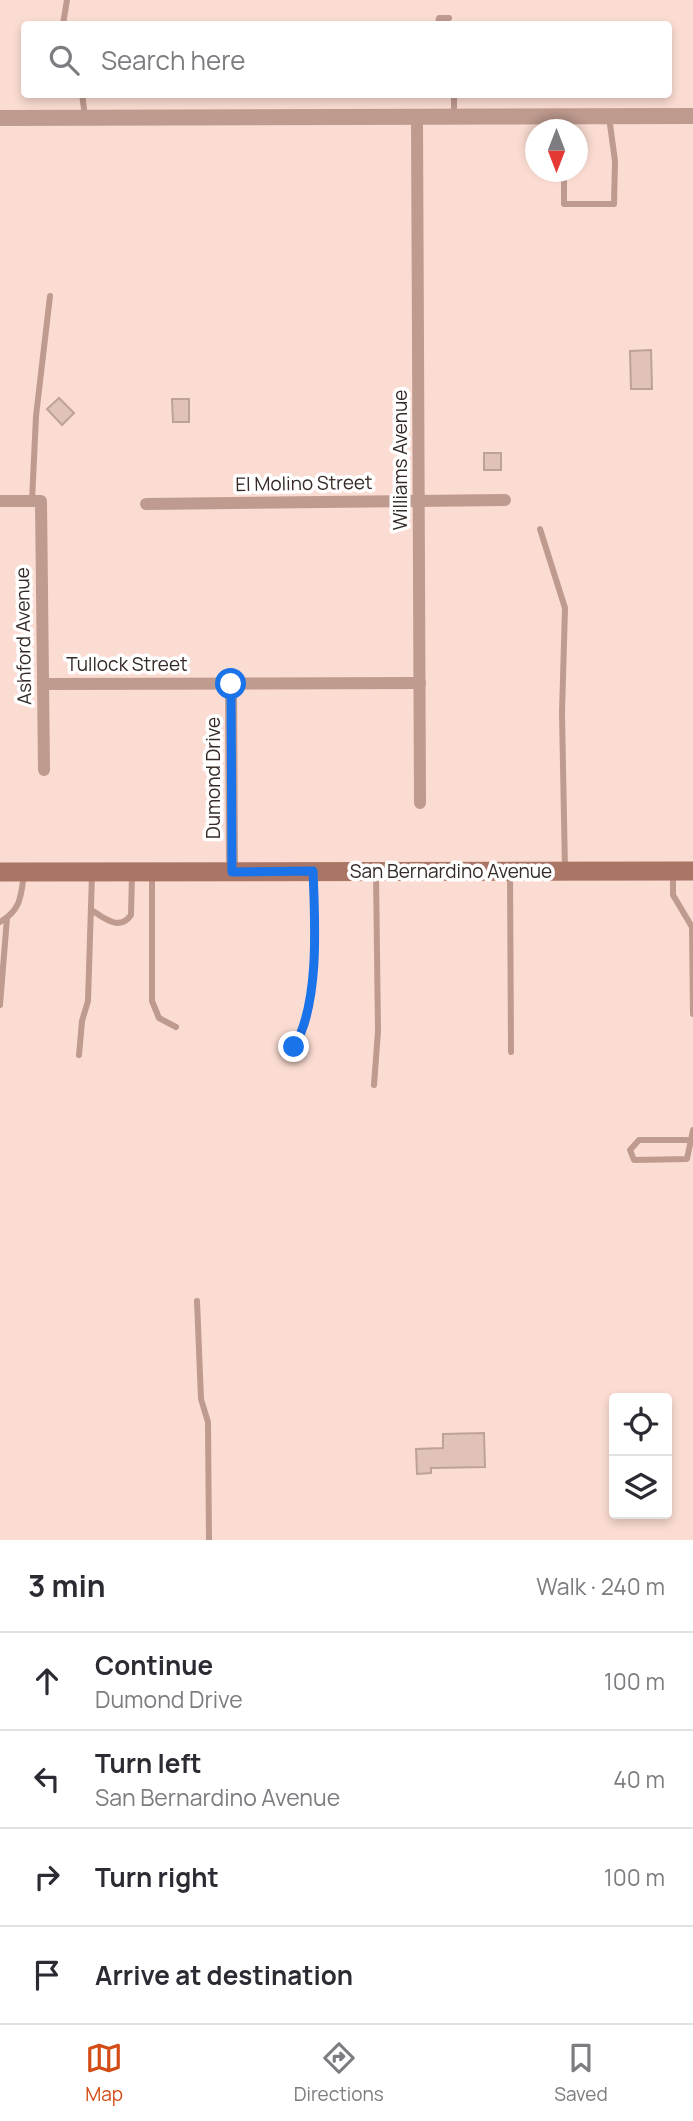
<!DOCTYPE html>
<meta charset="utf-8">
<style>
:root{--surface:#fff;--page:#f2f2f3;--text:#2b2b33;--muted:#7c7c81;--line:#e1e1e2;--accent:#d34c16}
body{margin:0;font-family:Manrope,sans-serif;background:var(--page);color:var(--text)}
.controls{position:absolute;right:21px;bottom:21px;display:grid;overflow:hidden;border-radius:7px;box-shadow:0 4px 10px #0003}
.controls button{width:63px;height:63px;display:grid;place-items:center;padding:0;border:0;border-bottom:2px solid var(--line);background:var(--surface);color:var(--text);font:35px sans-serif}
.compass{position:absolute;left:525px;top:119px;width:63px;height:63px;border-radius:50%;background:var(--surface);box-shadow:0 4px 10px #0003;rotate:180deg}
.stop{position:absolute;width:21px;height:21px;margin:-16px;border:5px solid #1a73e8;border-radius:50%;background:#fff}
.stop.end{background:#1a73e8;border-color:#fff;box-shadow:0 2px 7px #0008}
.list{margin:0;padding:0;list-style:none}
h2{display:flex;justify-content:space-between;align-items:center;height:91px;margin:0;padding:0 28px;font-size:30px}
h2 small{font-size:23px;font-weight:400;color:var(--muted)}
.list li{display:grid;grid-template-columns:46px 1fr auto;gap:21px;align-items:center;box-sizing:border-box;height:98px;padding:0 28px;border-top:2px solid var(--line)}
.list b{display:block;font-size:26px;white-space:nowrap}
.list p{margin:0;font-size:23px;white-space:nowrap;color:var(--muted)}
.list em{font-size:23px;font-style:normal;color:var(--muted)}
.icon{flex:none;width:38px;height:38px;fill:none;stroke:currentColor;stroke-width:2;stroke-linecap:round;stroke-linejoin:round}
.map{position:relative;flex:none;width:693px;height:1540px;overflow:hidden}
.search{position:absolute;background:var(--surface);box-shadow:0 4px 10px #0003;left:21px;right:21px;top:21px;height:77px;display:flex;align-items:center;gap:18px;box-sizing:border-box;padding:0 24px;border-radius:7px;color:var(--muted);font-size:26px}
.sheet{height:483px;background:var(--surface)}
nav{display:flex;justify-content:space-around;align-items:center;box-sizing:border-box;height:98px;border-top:2px solid var(--line);background:var(--surface);font-size:19px;color:var(--muted)}
nav a{display:grid;justify-items:center;gap:4px}
nav .on{color:var(--accent)}
.map>svg:first-child{display:block}
.building{fill:#e0c2b8;stroke:#bea198;stroke-width:2}
.lines{fill:none;stroke-linecap:round;stroke-linejoin:round}
.service{stroke:#bf9a8e;stroke-width:6}
.minor{stroke:#bf9a8e;stroke-width:12}
.tertiary{stroke:#bf9a8e;stroke-width:16}
.secondary{stroke:#aa7564;stroke-width:19}
.route{stroke:#1a73e8;stroke-width:9}
.labels{text-anchor:middle;stroke-width:7;stroke-linejoin:round;paint-order:stroke}
.street-label{font-size:19px;fill:#352a26;stroke:#fff}
</style>
<div class="map">
<svg width="693" height="1540" viewBox="0 0 693 1540">
<rect width="100%" height="100%" fill="#fbdcd2"/>
<g class="building">
<path d="M 651,350 L 652,389 L 631,389 L 630,351 Z"/>
<path d="M 59,398 L 74,413 L 62,425 L 47,409 Z"/>
<path d="M 172,399 L 189,399 L 189,422 L 173,422 Z"/>
<rect x="484" y="453" width="17" height="17"/>
<path d="M 484,1433 L 485,1467 L 431,1468 L 431,1473 L 417,1474 L 416,1449 L 443,1448 L 443,1434 Z"/>
</g>
<g class="lines">
<g class="service">
<path d="M 63,24 L 67,0"/>
<path d="M 438,24 L 439,18 L 449,18"/>
<path d="M 82,94 L 85,116"/>
<path d="M 454,94 L 454,116"/>
<path d="M 564,172 L 564,204 L 614,204 L 615,161 L 609,117"/>
<path d="M 32,501 L 36,416 L 50,296"/>
<path d="M 540,529 L 565,608 L 562,713 L 565,870"/>
<path d="M 510,872 L 511,1052"/>
<path d="M 673,872 L 673,895 L 692,927 L 693,1014"/>
<path d="M 152,874 L 152,1001 L 159,1018 L 176,1027"/>
<path d="M 93,911 C 105,919 120,931 131,915 L 132,874"/>
<path d="M 0,922 C 21,910 21,896 24,874"/>
<path d="M 0,1005 L 7,918"/>
<path d="M 286,1052 C 295,1046 301,1037 305,1026 C 316,995 314,909 313,873"/>
<path d="M 79,1055 L 82,1021 L 88,1001 L 92,874"/>
<path d="M 374,1085 L 378,1031 L 376,873"/>
<path d="M 692,1140 L 639,1140 L 630,1150 L 634,1160 L 687,1159 L 693,1130"/>
<path d="M 197,1301 L 201,1399 L 208,1422 L 209,1540"/>
</g>
<g class="minor">
<path d="M 417,117 L 420,803"/>
<path d="M 0,501 L 41,501 L 44,770"/>
<path d="M 146,504 L 505,500"/>
<path d="M 43,684 L 420,683"/>
<path d="M 231,684 L 232,872"/>
</g>
<path class="tertiary" d="M 0,118 L 693,116"/>
<path class="secondary" d="M 0,872 L 693,871"/>
</g>
<g class="lines">
<path class="route" d="M 231,684 L 232,872 L 313,871 C 315,922 320,1003 294,1047"/>
</g>
<g class="labels">
<g class="street-label">
<text transform="translate(400 460) rotate(-90)" y="7">Williams Avenue</text>
<text transform="translate(304 483) rotate(-1)" y="7">El Molino Street</text>
<text transform="translate(23 636) rotate(-91)" y="7">Ashford Avenue</text>
<text x="127" y="671">Tullock Street</text>
<text transform="translate(213 778) rotate(-90)" y="7">Dumond Drive</text>
<text x="451" y="878">San Bernardino Avenue</text>
</g>
</g>
</svg>
<div class="controls">
<button><svg class="icon" aria-label="locate" viewBox="0 0 24 24"><circle cx="12" cy="12" r="6"/><path d="M12 2v4M12 18v4M2 12h4M18 12h4"/></svg></button>
<button><svg class="icon" aria-label="layers" viewBox="0 0 24 24"><path d="M12 4l9 5-9 5-9-5zM3 14l9 5 9-5"/></svg></button>
</div>
<svg class="compass" viewBox="-18 -18 36 36"><path d="M0-13l5 13h-10z" fill="#e53935"/><path d="M0 13l5-13h-10z" fill="#7c7c81"/></svg>
<div class="stop" style="left:231px;top:684px"></div>
<div class="stop end" style="left:294px;top:1047px"></div>
<div class="search"><svg class="icon" aria-label="search" viewBox="0 0 24 24"><circle cx="10" cy="10" r="6"/><path d="M15 15l6 6"/></svg>Search here</div>
</div>
<section class="sheet">
<h2>3 min<small>Walk · 240 m</small></h2>
<ul class="list">
<li><svg class="icon" aria-label="ahead" viewBox="0 0 24 24"><path d="M12 20V5M6 11l6-6 6 6"/></svg><div><b>Continue</b><p>Dumond Drive</p></div><em>100 m</em></li>
<li><svg class="icon" aria-label="left" viewBox="0 0 24 24"><path d="M17 20v-9H6M10 6l-5 5 5 5"/></svg><div><b>Turn left</b><p>San Bernardino Avenue</p></div><em>40 m</em></li>
<li><svg class="icon" aria-label="right" viewBox="0 0 24 24"><path d="M7 20v-9h11M14 6l5 5-5 5"/></svg><div><b>Turn right</b></div><em>100 m</em></li>
<li><svg class="icon" aria-label="arrive" viewBox="0 0 24 24"><path d="M6 21V4h12l-3 4 3 4H6"/></svg><div><b>Arrive at destination</b></div></li>
</ul>
</section>
<nav>
<a class="on"><svg class="icon" aria-label="map" viewBox="0 0 24 24"><path d="M3 6l6-2 6 2 6-2v14l-6 2-6-2-6 2zM9 4v14M15 6v14"/></svg>Map</a>
<a><svg class="icon" aria-label="directions" viewBox="0 0 24 24"><path d="M12 3l9 9-9 9-9-9zM9 14v-3h6M13 9l2 2-2 2"/></svg>Directions</a>
<a><svg class="icon" aria-label="saved" viewBox="0 0 24 24"><path d="M7 4h10v16l-5-4-5 4z"/></svg>Saved</a>
</nav>
